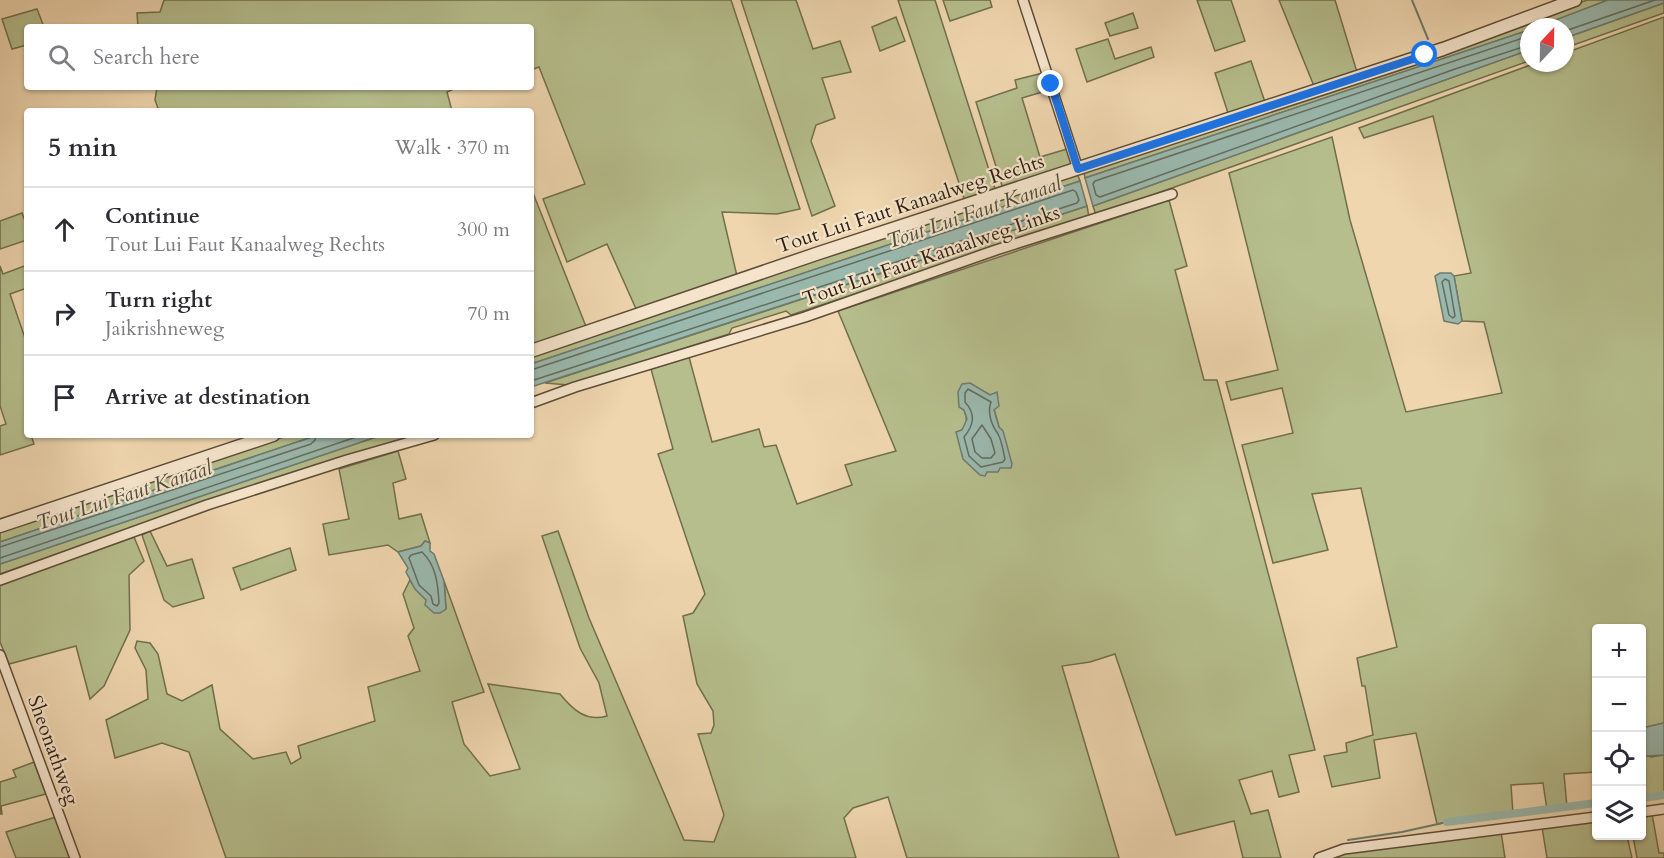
<!DOCTYPE html>
<meta charset="utf-8">
<style>
:root{--surface:#fff;--page:#f7f7f7;--text:#2b2b33;--muted:#7c7c81;--line:#e1e1e2}
body{margin:0;font-family:Cardo,serif;background:var(--page);color:var(--text)}
.controls{position:absolute;right:18px;bottom:18px;display:grid;overflow:hidden;border-radius:6px;box-shadow:0 2px 4px #0004}
.controls button{width:54px;height:54px;display:grid;place-items:center;padding:0;border:0;border-bottom:2px solid var(--line);background:var(--surface);color:var(--text);font:30px sans-serif}
.compass{position:absolute;left:1520px;top:18px;width:54px;height:54px;border-radius:50%;background:var(--surface);box-shadow:0 2px 4px #0004;rotate:22deg}
.stop{position:absolute;width:18px;height:18px;margin:-14px;border:4px solid #1a73e8;border-radius:50%;background:#fff}
.stop.end{background:#1a73e8;border-color:#fff;box-shadow:0 2px 6px #0008}
.list{margin:0;padding:0;list-style:none}
h2{display:flex;justify-content:space-between;align-items:center;height:78px;margin:0;padding:0 24px;font-size:26px}
h2 small{font-size:20px;font-weight:400;color:var(--muted)}
.list li{display:grid;grid-template-columns:39px 1fr auto;gap:18px;align-items:center;box-sizing:border-box;height:84px;padding:0 24px;border-top:2px solid var(--line)}
.list b{display:block;font-size:22px;white-space:nowrap}
.list p{margin:0;font-size:20px;white-space:nowrap;color:var(--muted)}
.list em{font-size:20px;font-style:normal;color:var(--muted)}
.icon{flex:none;width:33px;height:33px;fill:none;stroke:currentColor;stroke-width:2;stroke-linecap:round;stroke-linejoin:round}
.map{position:relative;flex:none;width:1664px;height:858px;overflow:hidden}
.search{position:absolute;background:var(--surface);box-shadow:0 2px 4px #0004;left:24px;top:24px;width:510px;height:66px;display:flex;align-items:center;gap:15px;box-sizing:border-box;padding:0 21px;border-radius:6px;color:var(--muted);font-size:22px}
.panel{position:absolute;background:var(--surface);box-shadow:0 2px 4px #0004;left:24px;top:108px;width:510px;height:330px;border-radius:6px}
.map>svg:first-child{display:block}
.green{fill:#b6be8d;stroke:#726e4e;stroke-width:1.5;fill-rule:evenodd}
.water{fill:#9ab9ae;stroke:#6f7b6e;stroke-width:1.5}
.lines{fill:none;stroke-linecap:round;stroke-linejoin:round}
.shore{stroke:#646c5e;stroke-width:1.5}
.stream{stroke:#6f7b6e;stroke-width:2}
.canal{stroke:#9ab9ae;stroke-width:8}
.minor-casing{stroke:#5e4c37;stroke-width:12}
.tertiary-casing{stroke:#5e4c37;stroke-width:15}
.minor{stroke:#f5e4cb;stroke-width:9}
.tertiary{stroke:#f5e4cb;stroke-width:12}
.route{stroke:#1a73e8;stroke-width:8}
.labels{text-anchor:middle;stroke-width:4.5;stroke-linejoin:round;paint-order:stroke}
.street-label{font-size:20px;fill:#2e1e0f;stroke:#f5e4cb}
.water-label{font-size:21px;font-style:italic;fill:#4e4c3f;stroke:#f5e4cb}
</style>
<div class="map">
<svg width="1664" height="858" viewBox="0 0 1664 858">
<rect width="100%" height="100%" fill="#efd6af"/>
<filter id="stains"><feTurbulence type="fractalNoise" baseFrequency=".00333" numOctaves="4"/><feColorMatrix values="0 0 0 0 .2 0 0 0 0 .09 0 0 0 0 .02 0 0 0 .5 -.17"/></filter>
<radialGradient id="worn" r=".72"><stop offset=".6" stop-color="#630" stop-opacity="0"/><stop offset="1" stop-color="#630" stop-opacity=".3"/></radialGradient>
<g class="green">
<path d="M 164,0 L 731,0 L 800,209 L 777,214 L 722,212 L 737,276 L 637,311 L 607,244 L 567,262 L 543,199 L 585,184 L 539,67 L 531,70 L 531,27 L 138,27 L 137,13 L 160,12 Z"/>
<path d="M 741,0 L 796,0 L 813,49 L 840,41 L 851,72 L 822,78 L 835,118 L 816,125 L 811,141 L 835,206 L 812,216 Z"/>
<path d="M 898,0 L 935,0 L 996,192 L 965,201 Z"/>
<path d="M 943,0 L 990,0 L 992,7 L 950,21 Z"/>
<path d="M 1197,0 L 1231,0 L 1245,41 L 1215,51 Z"/>
<path d="M 1279,0 L 1335,0 L 1357,72 L 1314,86 Z"/>
<path d="M 1587,0 L 1608,0 C 1584,8 1554,27 1529,27 L 1529,30 L 1085,178 L 1084,172 L 1476,42 Z"/>
<path d="M 1664,3 L 1664,13 L 1565,48 L 1565,38 Z"/>
<path d="M 37,9 L 44,27 L 27,27 L 27,45 L 12,49 L 2,19 Z"/>
<path d="M 1133,13 L 1138,28 L 1110,36 L 1105,23 Z"/>
<path d="M 896,17 L 905,41 L 880,51 L 872,27 Z"/>
<path d="M 1664,17 L 1664,723 L 1642,728 L 1642,628 L 1596,628 L 1596,772 L 1564,774 L 1567,807 L 1547,810 L 1543,783 L 1511,785 L 1513,814 L 1437,824 L 1416,733 L 1374,740 L 1380,778 L 1332,787 L 1324,756 L 1347,752 L 1346,743 L 1373,735 L 1365,686 L 1362,686 L 1357,658 L 1397,647 L 1361,488 L 1312,494 L 1328,550 L 1273,563 L 1242,445 L 1293,433 L 1282,388 L 1231,400 L 1226,382 L 1278,370 L 1229,173 L 1332,137 L 1350,220 L 1406,412 L 1502,393 L 1484,322 L 1462,321 L 1454,276 L 1471,273 L 1433,116 L 1364,138 L 1359,128 L 1536,63 L 1565,63 L 1565,53 Z"/>
<path d="M 1108,39 L 1115,59 L 1151,47 L 1154,57 L 1087,82 L 1076,49 Z"/>
<path d="M 1529,50 L 1529,61 L 1096,215 L 1093,206 Z"/>
<path d="M 1251,61 L 1265,102 L 1228,113 L 1215,73 Z"/>
<path d="M 1043,73 L 1049,90 L 1022,98 L 1040,157 L 1067,149 L 1072,167 L 1003,189 L 976,102 L 1017,88 L 1015,80 Z"/>
<path d="M 157,87 L 458,87 L 447,92 L 452,111 L 159,111 L 155,100 Z"/>
<path d="M 1077,173 L 1080,181 L 531,364 L 531,355 Z"/>
<path d="M 531,188 L 587,329 L 531,348 Z"/>
<path d="M 1169,200 L 1187,266 L 1175,270 L 1204,380 L 1217,380 L 1315,750 L 1289,755 L 1299,792 L 1279,797 L 1272,771 L 1239,780 L 1251,814 L 1268,810 L 1281,858 L 1243,858 L 1234,821 L 1176,835 L 1115,654 L 1090,662 L 1062,666 L 1119,858 L 907,858 L 888,797 L 853,808 L 844,818 L 856,858 L 226,858 L 189,752 L 162,743 L 115,758 L 106,720 L 148,699 L 146,670 L 135,648 L 137,641 L 150,643 L 158,654 L 167,694 L 182,701 L 212,685 L 220,729 L 253,759 L 286,752 L 291,764 L 301,758 L 298,746 L 375,721 L 368,687 L 420,671 L 408,636 L 414,628 L 403,594 L 410,580 C 418,596 430,602 446,608 L 444,581 L 484,692 L 452,702 L 464,744 L 490,776 L 520,769 L 488,684 L 560,694 C 573,710 586,722 607,716 L 599,683 L 580,648 L 542,536 L 558,531 L 589,618 L 684,840 L 714,842 L 724,815 L 698,734 L 711,733 L 714,725 L 713,711 L 697,684 L 683,616 L 693,613 L 705,594 L 658,454 L 673,449 L 651,369 L 689,357 L 712,442 L 759,429 L 764,447 L 776,445 L 797,504 L 852,485 L 845,465 L 896,451 L 838,311 ZM 980,390 L 990,395 L 999,427 L 957,432 C 968,429 968,420 964,410 Z"/>
<path d="M 1087,206 L 1089,217 L 791,315 L 786,311 L 732,328 L 729,334 L 568,385 L 545,383 Z"/>
<path d="M 22,213 L 27,226 L 27,240 L 0,249 L 0,221 Z"/>
<path d="M 27,265 L 27,288 L 10,294 L 27,344 L 27,415 L 25,416 L 27,435 L 31,435 L 34,444 L 0,455 L 0,426 L 6,424 L 0,406 L 0,266 L 3,274 Z"/>
<path d="M 290,435 L 318,435 L 0,542 L 0,531 Z"/>
<path d="M 382,435 L 415,435 L 208,501 L 0,574 L 0,564 Z"/>
<path d="M 398,451 L 406,479 L 393,483 L 399,519 L 421,514 L 430,543 L 425,541 L 421,546 L 398,552 L 388,545 L 329,555 L 323,524 L 349,519 L 339,469 Z"/>
<path d="M 150,531 L 167,566 L 192,559 L 204,598 L 173,607 L 164,600 L 142,535 Z"/>
<path d="M 134,537 L 144,561 L 129,575 L 130,630 L 104,686 L 90,699 L 76,646 L 9,664 L 0,642 L 0,584 Z"/>
<path d="M 290,548 L 296,570 L 241,590 L 233,568 Z"/>
<path d="M 1642,754 L 1651,757 L 1664,755 L 1664,795 L 1642,798 Z"/>
<path d="M 34,762 L 46,794 L 1,806 L 2,814 L 0,814 L 0,782 L 16,777 L 13,770 Z"/>
<path d="M 1652,814 L 1659,853 L 1664,853 L 1664,858 L 1637,858 L 1633,836 L 1642,836 L 1642,816 Z"/>
<path d="M 56,817 L 70,858 L 16,858 L 6,832 Z"/>
<path d="M 1596,820 L 1596,836 L 1627,836 L 1632,858 L 1547,858 L 1542,827 Z"/>
<path d="M 1501,832 L 1505,858 L 1329,858 L 1348,852 Z"/>
</g>
<g class="water">
<path d="M 1608,0 L 1664,0 L 1664,3 L 1565,38 L 1565,27 L 1537,27 Z"/>
<path d="M 1529,30 L 1529,50 L 1093,206 L 1085,178 Z"/>
<path d="M 1080,181 L 1087,206 L 531,387 L 531,364 Z"/>
<path d="M 1440,273 L 1451,273 L 1454,276 L 1462,321 L 1458,324 L 1444,321 L 1435,276 Z"/>
<path d="M 970,383 L 990,395 L 997,392 L 999,406 L 994,410 L 999,427 L 1003,431 L 1012,464 L 1011,468 L 1000,468 L 998,472 L 987,472 L 985,476 L 980,475 L 963,459 L 956,432 L 962,430 L 967,419 L 964,410 L 959,407 L 958,392 L 962,384 Z"/>
<path d="M 318,435 L 382,435 L 0,564 L 0,542 Z"/>
<path d="M 425,541 L 430,543 L 430,551 L 434,554 L 444,581 L 446,609 L 440,613 L 434,613 L 425,605 L 426,600 L 415,589 L 406,572 L 408,568 L 398,552 L 421,546 Z"/>
<path d="M 1664,723 L 1664,755 L 1645,756 L 1642,754 L 1642,728 Z"/>
</g>
<g class="lines">
<g class="shore">
<path d="M 1565,31 L 1655,0"/>
<path d="M 1529,36 L 1095,181 L 1093,184 L 1096,195 L 1100,197 L 1455,69 L 1529,45"/>
<path d="M 1445,279 L 1449,281 L 1455,316 L 1453,318 L 1449,315 L 1442,282 Z"/>
<path d="M 531,370 L 1073,190 L 1076,192 L 1079,200 L 1077,203 L 531,381"/>
<path d="M 968,389 L 991,402 C 987,414 991,424 998,434 C 1002,441 1003,451 1005,459 L 1003,462 L 981,467 L 969,456 L 964,437 C 974,425 976,414 965,402 L 965,393 Z"/>
<path d="M 982,425 L 991,439 L 995,453 L 991,458 L 982,458 L 975,452 L 972,439 Z"/>
<path d="M 0,547 L 311,444 L 315,440 L 316,435"/>
<path d="M 422,552 C 436,565 438,584 439,603 L 437,606 L 433,604 L 431,596 L 419,585 L 409,558 L 411,555 Z"/>
<path d="M 0,558 L 362,435"/>
</g>
<g class="stream">
<path d="M 1412,0 L 1428,39"/>
<path d="M 1348,840 L 1402,832 L 1447,822"/>
</g>
<g class="canal">
<path d="M 1642,798 L 1664,795"/>
<path d="M 1447,822 L 1596,803"/>
</g>
<defs>
<g id="minor">
<path d="M 1023,0 L 1078,169"/>
<path d="M 531,403 L 575,387 L 805,317 L 996,250 L 1172,194"/>
<path d="M 0,580 L 207,505 L 347,460 L 434,435"/>
<path d="M 0,655 L 75,858"/>
<path d="M 1642,812 L 1664,809"/>
<path d="M 1319,858 L 1344,849 L 1596,817"/>
</g>
<g id="tertiary">
<path d="M 531,351 L 819,253 L 1443,49 L 1575,0"/>
<path d="M 0,526 L 273,435"/>
</g>
</defs>
<use href="#minor" class="minor-casing"/>
<use href="#tertiary" class="tertiary-casing"/>
<use href="#minor" class="minor"/>
<use href="#tertiary" class="tertiary"/>
</g>
<g class="lines">
<path class="route" d="M 1051,84 L 1078,169 L 1425,55"/>
</g>
<g class="labels">
<g class="street-label">
<text transform="translate(910 203) rotate(-18)" y="7">Tout Lui Faut Kanaalweg Rechts</text>
<text transform="translate(931 255) rotate(-19)" y="7">Tout Lui Faut Kanaalweg Links</text>
<text transform="translate(54 750) rotate(70)" y="7">Sheonathweg</text>
</g>
<g class="water-label">
<text transform="translate(974 212) rotate(-19)" y="7">Tout Lui Faut Kanaal</text>
<text transform="translate(124 495) rotate(-18)" y="7">Tout Lui Faut Kanaal</text>
</g>
</g>
<rect width="100%" height="100%" filter="url(#stains)"/>
<rect width="100%" height="100%" fill="url(#worn)"/>
</svg>
<div class="controls">
<button>+</button>
<button>−</button>
<button><svg class="icon" aria-label="locate" viewBox="0 0 24 24"><circle cx="12" cy="12" r="6"/><path d="M12 2v4M12 18v4M2 12h4M18 12h4"/></svg></button>
<button><svg class="icon" aria-label="layers" viewBox="0 0 24 24"><path d="M12 4l9 5-9 5-9-5zM3 14l9 5 9-5"/></svg></button>
</div>
<svg class="compass" viewBox="-18 -18 36 36"><path d="M0-13l5 13h-10z" fill="#e53935"/><path d="M0 13l5-13h-10z" fill="#7c7c81"/></svg>
<div class="stop" style="left:1425px;top:55px"></div>
<div class="stop end" style="left:1051px;top:84px"></div>
<div class="search"><svg class="icon" aria-label="search" viewBox="0 0 24 24"><circle cx="10" cy="10" r="6"/><path d="M15 15l6 6"/></svg>Search here</div>
<section class="panel">
<h2>5 min<small>Walk · 370 m</small></h2>
<ul class="list">
<li><svg class="icon" aria-label="ahead" viewBox="0 0 24 24"><path d="M12 20V5M6 11l6-6 6 6"/></svg><div><b>Continue</b><p>Tout Lui Faut Kanaalweg Rechts</p></div><em>300 m</em></li>
<li><svg class="icon" aria-label="right" viewBox="0 0 24 24"><path d="M7 20v-9h11M14 6l5 5-5 5"/></svg><div><b>Turn right</b><p>Jaikrishneweg</p></div><em>70 m</em></li>
<li><svg class="icon" aria-label="arrive" viewBox="0 0 24 24"><path d="M6 21V4h12l-3 4 3 4H6"/></svg><div><b>Arrive at destination</b></div></li>
</ul>
</section>
</div>
